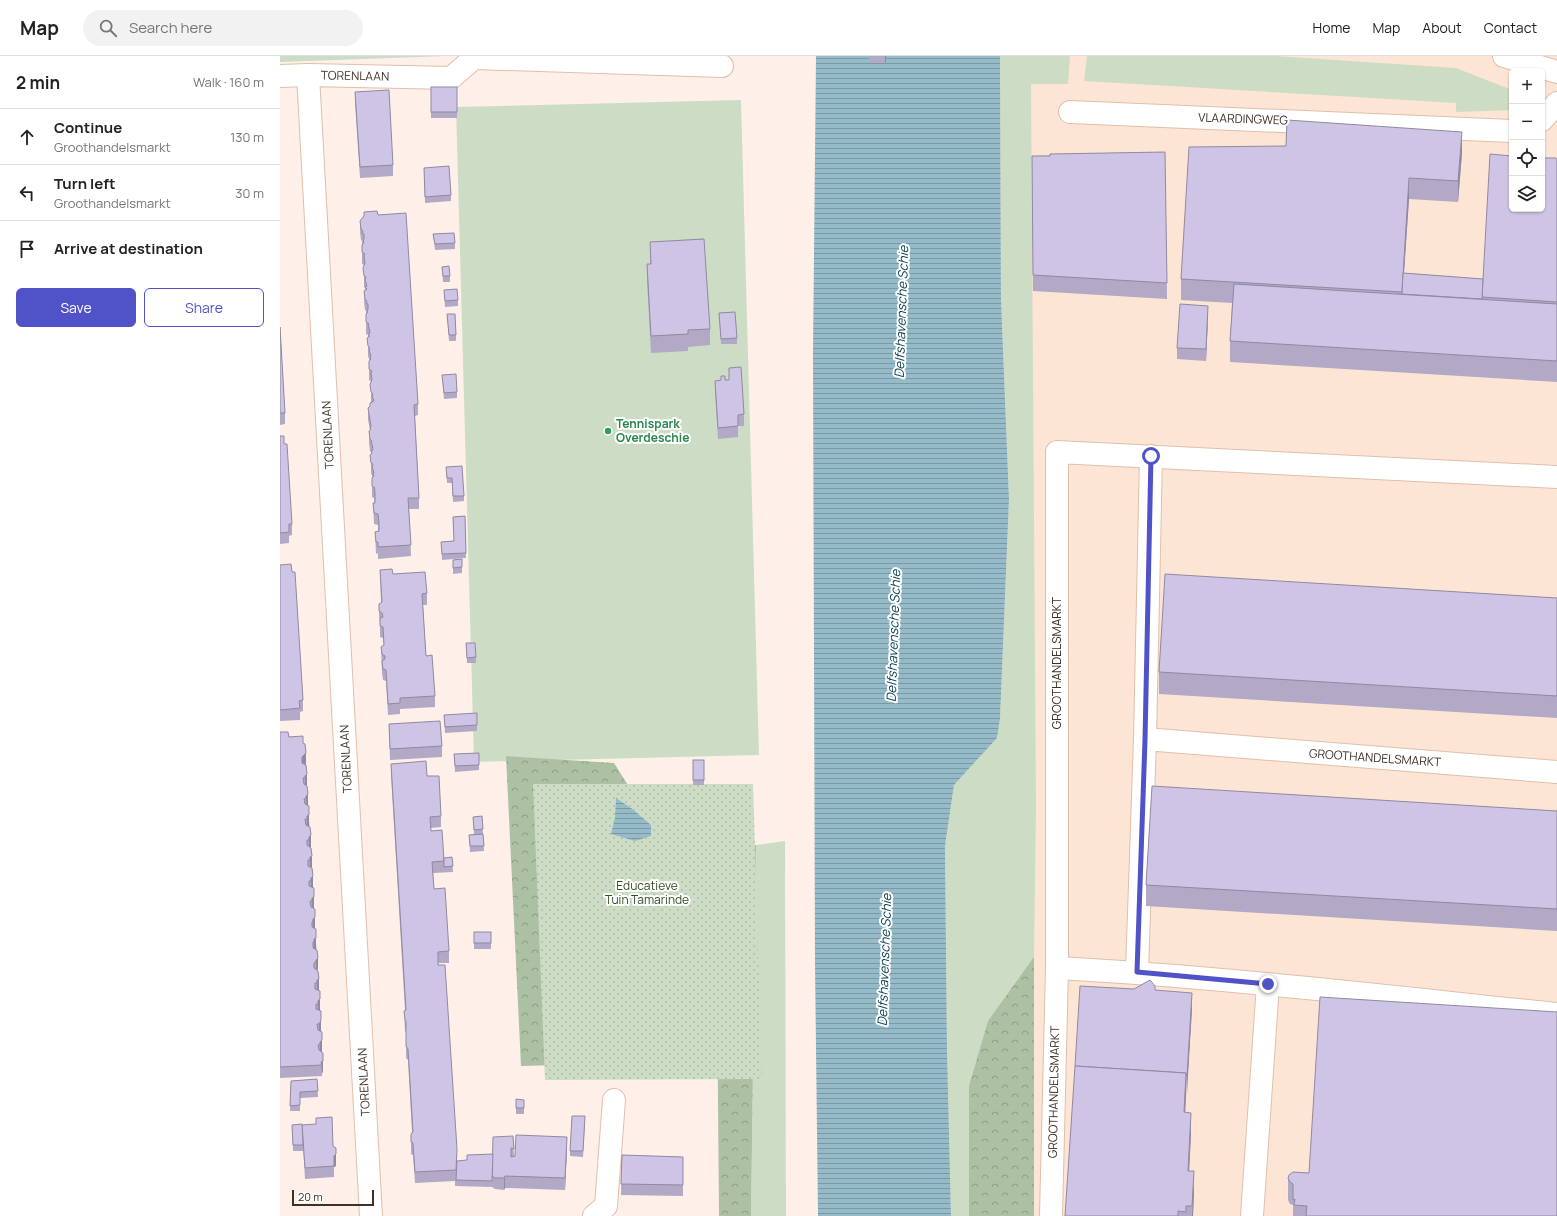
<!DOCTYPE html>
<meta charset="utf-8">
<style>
:root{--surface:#fff;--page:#f2f2f2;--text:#222;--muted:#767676;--line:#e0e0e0;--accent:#5052c8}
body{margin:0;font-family:Manrope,sans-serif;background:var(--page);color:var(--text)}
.controls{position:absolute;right:12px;top:12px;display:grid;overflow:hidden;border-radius:6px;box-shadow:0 1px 3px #0004}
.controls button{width:36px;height:36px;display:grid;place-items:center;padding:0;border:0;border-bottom:1px solid var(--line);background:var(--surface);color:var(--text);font:20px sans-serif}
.scale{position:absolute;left:12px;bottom:10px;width:82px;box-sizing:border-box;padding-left:4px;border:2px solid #3c3027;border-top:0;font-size:11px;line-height:14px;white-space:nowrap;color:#3c3027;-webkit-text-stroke:3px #fff;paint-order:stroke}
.stop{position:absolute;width:12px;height:12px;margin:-9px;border:3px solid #5052c8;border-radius:50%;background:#fff}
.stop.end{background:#5052c8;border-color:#fff;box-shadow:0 1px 4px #0008}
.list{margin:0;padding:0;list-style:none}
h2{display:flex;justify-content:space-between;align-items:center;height:52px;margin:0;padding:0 16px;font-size:17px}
h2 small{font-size:13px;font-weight:400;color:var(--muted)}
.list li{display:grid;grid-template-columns:26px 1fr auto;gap:12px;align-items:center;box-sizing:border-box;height:56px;padding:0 16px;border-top:1px solid var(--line)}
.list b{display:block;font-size:15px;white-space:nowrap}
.list p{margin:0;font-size:13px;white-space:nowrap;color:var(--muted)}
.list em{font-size:13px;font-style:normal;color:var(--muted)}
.actions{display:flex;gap:8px;padding:12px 16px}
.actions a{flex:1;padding:9px 0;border:1px solid var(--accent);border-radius:6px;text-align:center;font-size:14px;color:var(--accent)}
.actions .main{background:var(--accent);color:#fff}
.icon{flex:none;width:22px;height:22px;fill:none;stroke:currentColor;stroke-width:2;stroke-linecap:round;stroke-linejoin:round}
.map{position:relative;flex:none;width:1277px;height:1160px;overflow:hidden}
header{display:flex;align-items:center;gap:24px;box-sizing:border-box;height:56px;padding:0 20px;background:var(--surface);border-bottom:1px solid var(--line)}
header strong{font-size:19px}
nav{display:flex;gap:22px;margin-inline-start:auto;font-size:14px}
.search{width:280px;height:36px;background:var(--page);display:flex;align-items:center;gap:10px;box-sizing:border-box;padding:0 14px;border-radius:22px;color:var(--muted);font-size:15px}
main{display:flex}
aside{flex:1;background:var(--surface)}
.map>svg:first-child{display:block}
.built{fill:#fde5d5;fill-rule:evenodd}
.green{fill:#cdddc5}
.forest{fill:url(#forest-crowns)}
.garden{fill:url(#garden-dots)}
.water{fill:url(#water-rules)}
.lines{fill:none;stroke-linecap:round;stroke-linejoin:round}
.minor-casing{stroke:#e0bfaa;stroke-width:24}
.minor{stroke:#fff;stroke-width:22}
.wall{fill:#b1a9c5}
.shaded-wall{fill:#9089a0}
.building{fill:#cec4e5;stroke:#9089a0}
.route{stroke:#5052c8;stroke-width:5}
.leisure-dot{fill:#2e9e5b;stroke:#fff;stroke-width:1.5}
.labels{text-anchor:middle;stroke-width:4;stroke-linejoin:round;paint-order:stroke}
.street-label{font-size:12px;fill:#3c3027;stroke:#fff}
.leisure-label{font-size:12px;font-weight:bold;fill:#27864d;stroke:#fff;text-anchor:start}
.park-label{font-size:12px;fill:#314d22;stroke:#fff}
.water-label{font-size:13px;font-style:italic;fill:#023d4d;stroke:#fff}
</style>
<header>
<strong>Map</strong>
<div class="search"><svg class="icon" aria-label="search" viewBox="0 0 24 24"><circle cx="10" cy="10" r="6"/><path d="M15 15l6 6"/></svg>Search here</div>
<nav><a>Home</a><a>Map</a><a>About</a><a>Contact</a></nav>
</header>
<main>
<aside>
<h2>2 min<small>Walk · 160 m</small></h2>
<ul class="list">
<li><svg class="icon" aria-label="ahead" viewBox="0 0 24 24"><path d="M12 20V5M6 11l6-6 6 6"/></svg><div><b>Continue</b><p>Groothandelsmarkt</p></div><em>130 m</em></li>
<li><svg class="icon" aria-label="left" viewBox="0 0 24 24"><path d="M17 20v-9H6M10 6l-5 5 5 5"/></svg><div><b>Turn left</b><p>Groothandelsmarkt</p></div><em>30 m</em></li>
<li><svg class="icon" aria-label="arrive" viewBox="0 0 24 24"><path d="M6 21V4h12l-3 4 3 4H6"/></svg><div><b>Arrive at destination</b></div></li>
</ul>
<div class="actions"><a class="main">Save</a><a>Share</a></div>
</aside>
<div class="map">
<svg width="1277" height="1160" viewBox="0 0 1277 1160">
<defs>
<pattern id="forest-crowns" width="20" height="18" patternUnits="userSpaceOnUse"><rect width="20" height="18" fill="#acc0a3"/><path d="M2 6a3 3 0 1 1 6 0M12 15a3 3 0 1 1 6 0" fill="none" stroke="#8d9c85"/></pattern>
<pattern id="garden-dots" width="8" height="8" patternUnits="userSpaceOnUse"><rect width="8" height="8" fill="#cdddc5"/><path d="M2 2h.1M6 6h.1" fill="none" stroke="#b1bea9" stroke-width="1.8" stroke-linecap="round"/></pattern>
<pattern id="water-rules" width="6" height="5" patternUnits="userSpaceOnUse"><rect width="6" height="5" fill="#95bbc9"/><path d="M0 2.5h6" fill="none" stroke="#7b98a3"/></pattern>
</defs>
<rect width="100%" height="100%" fill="#fef0e8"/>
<path class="built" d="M 682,0 L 1277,0 L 1277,1160 L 642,1160 ZM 1232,15 L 1262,15 L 1262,153 L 1232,153 Z"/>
<g class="green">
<path d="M 0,0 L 166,0 L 0,6 Z"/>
<path d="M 720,0 L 790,0 L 788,28 L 751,28 L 756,751 L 754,901 L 754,1160 L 754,902 L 689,1030 L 689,1160 L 671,1160 L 667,992 L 665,790 L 674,729 L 717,682 L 720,663 L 729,443 L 721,243 Z"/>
<path d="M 807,0 L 995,0 L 1176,12 L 1232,34 L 1232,54 L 1176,56 L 1176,47 L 804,25 Z"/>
<path d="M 461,44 L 479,699 L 194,706 L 176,51 Z"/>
<path d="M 505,785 L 506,1160 L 471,1160 L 476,789 Z"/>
</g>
<g class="forest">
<path d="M 226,700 L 334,707 L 351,734 L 430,786 L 476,789 L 471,1160 L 439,1160 L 436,817 L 277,1009 L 241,1010 Z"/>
<path d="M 754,901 L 754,1160 L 689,1160 L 689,1030 L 708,965 Z"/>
</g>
<path class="garden" d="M 253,728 L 473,728 L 482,1023 L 265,1024 Z"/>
<g class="water">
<path d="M 536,0 L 720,0 L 721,243 L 729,443 L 720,663 L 717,682 L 674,729 L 665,790 L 667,992 L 671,1160 L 538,1160 L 535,907 L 533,297 Z"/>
<path d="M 336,742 L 351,752 L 371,769 L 371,780 L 355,785 L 331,778 L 335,762 Z"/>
</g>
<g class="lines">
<defs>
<g id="minor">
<path d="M 1224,0 L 1277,16"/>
<path d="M 0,20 L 28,19"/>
<path d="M 790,56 L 1232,75"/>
<path d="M 1262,64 L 1277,47"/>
<path d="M 865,683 L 871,400"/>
<path d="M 777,912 C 944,921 1111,941 1277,958"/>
<path d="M 857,916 L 865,683 L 1277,716"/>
<path d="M 91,1160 L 28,19 L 171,22 L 194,2 L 442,10"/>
<path d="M 314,1160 L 326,1150 L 334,1044"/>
<path d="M 771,1160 L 777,912 L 777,396 L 1277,421"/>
<path d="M 972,1160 L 988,928"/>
</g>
</defs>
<use href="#minor" class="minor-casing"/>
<use href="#minor" class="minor"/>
</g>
<g class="wall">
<path d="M 589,0 L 606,0 L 606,6 L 605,7 L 591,7 L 589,5 Z"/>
<rect x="151" y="31" width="26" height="31"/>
<path d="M 75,36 L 113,109 L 113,120 L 80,122 L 75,47 Z"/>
<path d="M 885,96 L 887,243 L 753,235 L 752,100 Z"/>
<path d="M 1182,97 L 1178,146 L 1129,143 L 1124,217 L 1203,223 L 1232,153 L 1277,104 L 1277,326 L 950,306 L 950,285 L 952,247 L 901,244 L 901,223 Z"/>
<path d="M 144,112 L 171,139 L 171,145 L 145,147 Z"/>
<path d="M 98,159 L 138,348 L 138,359 L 135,360 L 139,442 L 139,453 L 129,453 L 131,500 L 98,503 L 98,497 L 96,498 L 95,476 L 98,475 L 98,469 L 94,468 L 93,447 L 95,446 L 94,445 L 94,442 L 92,441 L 92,419 L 91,418 L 91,396 L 90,395 L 89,387 L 89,375 L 90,374 L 88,364 L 88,352 L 90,350 L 91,347 L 91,325 L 89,324 L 89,302 L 88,301 L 88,279 L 86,278 L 86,255 L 85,254 L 84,246 L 85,232 L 84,231 L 84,209 L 82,208 L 82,185 L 81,184 L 80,176 L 80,165 Z"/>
<path d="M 153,178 L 175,187 L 175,193 L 155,194 Z"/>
<path d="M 370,186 L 430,273 L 430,289 L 408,291 L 408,295 L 371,297 L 367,225 L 367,208 L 370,208 Z"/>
<path d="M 162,211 L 170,220 L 170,226 L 163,226 Z"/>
<path d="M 164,234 L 178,244 L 178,250 L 165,251 Z"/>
<path d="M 439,257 L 457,282 L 457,288 L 441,288 Z"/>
<path d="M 167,258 L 176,279 L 176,285 L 169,285 Z"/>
<path d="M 928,261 L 926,305 L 897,303 L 897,292 Z"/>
<path d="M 0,271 L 5,357 L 5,368 L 0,369 Z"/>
<path d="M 449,312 L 464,358 L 464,370 L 458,370 L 458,381 L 438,383 L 435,336 L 435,325 L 449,324 Z"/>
<path d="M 162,319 L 177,336 L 177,342 L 164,343 Z"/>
<path d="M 0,380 L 12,468 L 12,479 L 9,480 L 9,487 L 0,488 Z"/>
<path d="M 166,411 L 184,440 L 184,445 L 173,446 L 172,427 L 167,427 Z"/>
<path d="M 185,460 L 186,502 L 162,504 L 161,486 L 174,485 L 173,461 Z"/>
<path d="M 182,503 L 182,517 L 173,518 L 173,504 Z"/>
<path d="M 0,509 L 23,644 L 23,655 L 20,656 L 20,664 L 0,665 Z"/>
<path d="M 100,514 L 113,518 L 147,537 L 147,549 L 143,549 L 146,600 L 155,640 L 155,651 L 120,653 L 120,658 L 108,659 L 106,625 L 103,624 L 102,617 L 101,591 L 104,590 L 103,582 L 100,581 L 100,567 L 99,560 L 99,548 L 101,547 Z"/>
<path d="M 1277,542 L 1277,662 L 879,638 L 879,616 Z"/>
<path d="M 186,587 L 196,601 L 196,607 L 187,607 Z"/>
<path d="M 164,659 L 197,669 L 197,675 L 165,677 Z"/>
<path d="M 109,668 L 162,690 L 162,701 L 110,704 Z"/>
<path d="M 0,676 L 23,687 L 26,709 L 28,750 L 31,791 L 30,791 L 34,852 L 33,852 L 35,872 L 35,873 L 38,913 L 37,914 L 39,934 L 38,934 L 42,995 L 42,996 L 43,1016 L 42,1017 L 42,1020 L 0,1022 Z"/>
<path d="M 174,698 L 199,709 L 199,714 L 175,716 Z"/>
<rect x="413" y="704" width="11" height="25"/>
<path d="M 111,708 L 147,720 L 161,760 L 161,771 L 151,772 L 151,775 L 164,802 L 172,801 L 173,816 L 153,817 L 154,833 L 169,895 L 169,907 L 158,907 L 177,1108 L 187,1104 L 213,1098 L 233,1080 L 234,1100 L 287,1092 L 285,1134 L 225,1132 L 224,1134 L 215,1133 L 212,1131 L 175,1130 L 175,1125 L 135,1127 L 133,1099 L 131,1098 L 131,1078 L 132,1076 L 128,1004 L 126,1002 L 126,976 L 125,975 L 124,955 L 125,954 L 111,719 Z"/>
<path d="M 1277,755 L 1277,875 L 866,850 L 866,829 Z"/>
<path d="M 202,760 L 204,795 L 190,796 L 189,779 L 194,778 L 193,761 Z"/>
<rect x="194" y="876" width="17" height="17"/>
<path d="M 875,934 L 912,953 L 905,1057 L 911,1078 L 909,1115 L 914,1136 L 913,1160 L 785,1160 Z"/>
<path d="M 37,1023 L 38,1041 L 20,1042 L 20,1055 L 10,1055 L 11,1025 Z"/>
<path d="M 236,1043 L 244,1044 L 244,1058 L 236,1058 Z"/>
<path d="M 36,1062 L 53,1090 L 56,1110 L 54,1111 L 54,1121 L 25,1123 L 23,1090 L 23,1095 L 13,1095 L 12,1069 L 22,1077 L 36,1068 Z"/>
<path d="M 305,1066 L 303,1101 L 290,1100 L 290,1095 Z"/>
<path d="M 342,1099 L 403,1101 L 403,1140 L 341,1139 Z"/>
<path d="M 1008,1122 L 1277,1160 L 1013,1160 L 1013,1149 L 1010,1148 L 1008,1144 Z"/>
</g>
<g class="shaded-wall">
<path d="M 605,0 L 606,0 L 606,6 L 605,7 Z"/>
<path d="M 1182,76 L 1182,97 L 1178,146 L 1178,125 Z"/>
<path d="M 1129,122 L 1129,143 L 1122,246 L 1122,236 Z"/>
<path d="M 928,250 L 928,261 L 926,305 L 926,293 Z"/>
<path d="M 26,697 L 26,709 L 22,712 L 22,701 Z"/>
<path d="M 27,718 L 27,729 L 25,731 L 25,720 Z"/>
<path d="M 28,738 L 28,750 L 26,751 L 26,740 Z"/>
<path d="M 29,759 L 29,770 L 27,772 L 27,760 Z"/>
<path d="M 31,779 L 31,791 L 29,792 L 29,781 Z"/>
<path d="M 32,800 L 32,811 L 30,812 L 30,801 Z"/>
<path d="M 33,820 L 33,832 L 31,833 L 31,822 Z"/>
<path d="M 34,841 L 34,852 L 32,853 L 32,842 Z"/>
<path d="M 35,861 L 35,872 L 33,874 L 33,863 Z"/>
<path d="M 36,882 L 36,893 L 34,895 L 34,883 Z"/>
<path d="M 38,902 L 38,913 L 36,915 L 36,904 Z"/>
<path d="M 39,923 L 39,934 L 37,935 L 37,924 Z"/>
<path d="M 912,937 L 912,953 L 907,1037 L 907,1020 Z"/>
<path d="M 40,943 L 40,955 L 38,956 L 38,945 Z"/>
<path d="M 41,964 L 41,975 L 39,979 L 39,968 Z"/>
<path d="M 42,984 L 42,995 L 40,997 L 40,986 Z"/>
<path d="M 43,1005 L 43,1016 L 42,1017 L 41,1006 Z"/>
<path d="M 906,1017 L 906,1039 L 904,1078 L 904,1056 Z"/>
<path d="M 911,1057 L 911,1078 L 908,1136 L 908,1115 Z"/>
<path d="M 287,1081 L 287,1092 L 285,1134 L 285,1122 Z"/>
<path d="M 56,1098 L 56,1110 L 54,1111 L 54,1100 Z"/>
<path d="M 914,1115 L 914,1136 L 913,1160 L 912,1160 Z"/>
<path d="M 225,1120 L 225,1132 L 224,1134 L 224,1122 Z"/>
</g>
<g class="building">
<rect x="151" y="31" width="26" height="25"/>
<path d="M 109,34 L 113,109 L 80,111 L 75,36 Z"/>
<path d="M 1007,64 L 1182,76 L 1178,125 L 1129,122 L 1122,236 L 901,223 L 909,91 L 1006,90 Z"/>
<path d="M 885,96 L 887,227 L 753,219 L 752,100 L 770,100 L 770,98 Z"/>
<path d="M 1210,98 L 1232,100 L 1232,153 L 1262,153 L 1262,102 L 1276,102 L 1277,104 L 1277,246 L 1202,241 Z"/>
<path d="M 169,110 L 171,139 L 145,141 L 144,112 Z"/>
<path d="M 97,155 L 98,159 L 126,157 L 138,348 L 134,349 L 139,442 L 128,442 L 131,489 L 98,491 L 98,486 L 96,486 L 95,476 L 99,475 L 99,467 L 98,458 L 94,457 L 93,447 L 95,447 L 95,435 L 94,434 L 95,432 L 92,430 L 92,422 L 94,420 L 93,418 L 94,417 L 92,411 L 93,408 L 91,407 L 90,399 L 92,397 L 91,395 L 93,394 L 92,388 L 91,387 L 92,385 L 90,383 L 89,375 L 91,373 L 90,372 L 91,370 L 88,352 L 90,350 L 90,347 L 94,345 L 92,340 L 93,338 L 91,336 L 90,329 L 92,323 L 91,317 L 92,315 L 89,313 L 89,305 L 91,303 L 90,301 L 91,300 L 89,294 L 90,292 L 88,290 L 87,282 L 90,280 L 88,278 L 90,277 L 89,271 L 88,270 L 89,268 L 86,266 L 86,258 L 88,256 L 87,255 L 88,253 L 88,248 L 86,247 L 87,245 L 85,243 L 84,235 L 87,233 L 85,231 L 87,230 L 85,224 L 86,221 L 84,220 L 83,212 L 85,207 L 84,200 L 85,198 L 82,196 L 82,189 L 84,186 L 83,185 L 84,183 L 84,178 L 82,177 L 83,175 L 81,173 L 80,165 L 84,160 L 84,156 Z"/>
<path d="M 174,177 L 175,187 L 155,188 L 153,178 Z"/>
<path d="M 424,183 L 430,273 L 408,274 L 408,278 L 371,280 L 367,208 L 371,208 L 370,186 Z"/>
<path d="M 169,210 L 170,220 L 163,220 L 162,211 Z"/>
<path d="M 1123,217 L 1203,223 L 1202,243 L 1122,238 Z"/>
<path d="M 954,228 L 1277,248 L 1277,305 L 950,285 Z"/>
<path d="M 177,233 L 178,244 L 165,245 L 164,234 Z"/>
<path d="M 900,248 L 928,250 L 926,293 L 897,292 Z"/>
<path d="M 455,256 L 457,282 L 441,283 L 439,257 Z"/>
<path d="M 167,258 L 175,258 L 176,279 L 169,279 Z"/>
<path d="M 0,271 L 5,357 L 0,357 Z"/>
<path d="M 461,311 L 464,358 L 458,359 L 458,370 L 438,372 L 435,325 L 441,324 L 441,320 L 445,320 L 445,324 L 449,324 L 449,312 Z"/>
<path d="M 176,318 L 177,336 L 164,337 L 162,319 Z"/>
<path d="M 0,380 L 4,380 L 4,388 L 7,388 L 12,468 L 9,468 L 9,476 L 0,477 Z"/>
<path d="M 182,410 L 184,440 L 173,440 L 172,422 L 167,422 L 166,411 Z"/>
<path d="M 185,460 L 186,497 L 162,498 L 161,486 L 174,485 L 173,461 Z"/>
<path d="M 182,503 L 182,511 L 173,512 L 173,504 Z"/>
<path d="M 11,508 L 12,516 L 15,516 L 23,644 L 19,645 L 20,652 L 0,654 L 0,509 Z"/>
<path d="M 112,513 L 113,518 L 145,516 L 147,537 L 142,538 L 146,600 L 152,599 L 155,640 L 120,642 L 120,647 L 108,648 L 106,614 L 103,613 L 102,605 L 105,603 L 105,600 L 102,598 L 101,591 L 104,589 L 103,571 L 100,570 L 100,562 L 103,561 L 102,557 L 99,555 L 99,548 L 102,546 L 100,514 Z"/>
<path d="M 885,518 L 1277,542 L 1277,640 L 879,616 Z"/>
<path d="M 186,587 L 195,587 L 196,601 L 187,602 Z"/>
<path d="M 197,657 L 197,669 L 165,671 L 164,659 Z"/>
<path d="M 160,665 L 162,690 L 110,693 L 109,668 Z"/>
<path d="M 0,676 L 8,676 L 9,681 L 23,680 L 23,687 L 25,688 L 26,697 L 22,701 L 22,707 L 26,709 L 27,718 L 25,720 L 25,722 L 23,722 L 24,728 L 27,730 L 28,738 L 26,740 L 26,742 L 24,743 L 25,748 L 29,750 L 29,759 L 27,760 L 27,763 L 25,763 L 26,769 L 30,771 L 31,779 L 29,781 L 29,784 L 27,784 L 27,789 L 31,792 L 32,800 L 30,801 L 30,804 L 28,804 L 28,810 L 32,812 L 33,820 L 31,822 L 31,825 L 29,825 L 29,830 L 34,832 L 34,841 L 32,842 L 32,845 L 30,845 L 31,851 L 35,853 L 35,861 L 33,863 L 33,865 L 32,866 L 32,871 L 36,873 L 36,882 L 34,883 L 34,886 L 33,886 L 33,892 L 37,894 L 38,902 L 36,904 L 36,906 L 34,907 L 34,912 L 38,915 L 39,923 L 37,924 L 37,927 L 35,927 L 35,933 L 40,935 L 40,943 L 38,945 L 38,948 L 36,948 L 36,953 L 41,955 L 41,964 L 39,968 L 37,968 L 38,974 L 42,976 L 42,984 L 40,986 L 40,988 L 38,989 L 39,994 L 43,997 L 43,1005 L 41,1006 L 42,1009 L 0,1011 Z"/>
<path d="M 199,697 L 199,709 L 175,710 L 174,698 Z"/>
<rect x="413" y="704" width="11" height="20"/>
<path d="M 146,705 L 147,720 L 159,720 L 161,760 L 150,761 L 151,775 L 162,774 L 164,805 L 152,806 L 154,833 L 165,832 L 169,895 L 158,896 L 158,909 L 165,909 L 177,1093 L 176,1114 L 135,1116 L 133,1087 L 131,1086 L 131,1078 L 133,1076 L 128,993 L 126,990 L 126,965 L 125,964 L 124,955 L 126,954 L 111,708 Z"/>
<path d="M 872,730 L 1277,755 L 1277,853 L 866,829 Z"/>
<path d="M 202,760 L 203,773 L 194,774 L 193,761 Z"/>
<path d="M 203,778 L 204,790 L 190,790 L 189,779 Z"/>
<path d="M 172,801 L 173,810 L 164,811 L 164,802 Z"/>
<rect x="194" y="876" width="17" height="11"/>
<path d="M 870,924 L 875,930 L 875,934 L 912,937 L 907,1020 L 906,1017 L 795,1010 L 800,930 L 854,933 Z"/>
<path d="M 1040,941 L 1277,956 L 1277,1160 L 1026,1160 L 1027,1150 L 1014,1149 L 1015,1143 L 1013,1144 L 1013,1128 L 1010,1126 L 1008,1122 L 1009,1119 L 1013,1116 L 1029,1117 Z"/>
<path d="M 795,1010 L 906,1017 L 904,1056 L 911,1057 L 908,1115 L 914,1115 L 912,1150 L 906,1150 L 906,1156 L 898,1155 L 898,1160 L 785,1160 Z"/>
<path d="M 37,1023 L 38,1035 L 20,1036 L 20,1049 L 10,1050 L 11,1025 Z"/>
<path d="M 236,1043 L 244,1044 L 244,1052 L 236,1052 Z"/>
<path d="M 292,1060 L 305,1060 L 303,1095 L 290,1095 Z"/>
<path d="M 52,1061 L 53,1090 L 56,1092 L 56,1098 L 54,1100 L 54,1110 L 25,1112 L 22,1069 L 36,1068 L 36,1062 Z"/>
<path d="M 22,1068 L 23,1089 L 13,1089 L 12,1069 Z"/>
<path d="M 236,1079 L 287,1081 L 285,1122 L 225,1120 L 224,1122 L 215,1122 L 212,1120 L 213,1081 L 233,1080 L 234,1093 L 231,1092 L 231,1101 L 235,1100 Z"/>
<path d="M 213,1098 L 212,1125 L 176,1124 L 177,1105 L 187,1104 L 187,1099 Z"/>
<path d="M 342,1099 L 403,1101 L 403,1129 L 341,1128 Z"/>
</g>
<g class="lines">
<path class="route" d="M 871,400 L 865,684 L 857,916 L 988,928"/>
</g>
<circle class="leisure-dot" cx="328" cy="375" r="4"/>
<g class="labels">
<g class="street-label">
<text transform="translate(75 20) rotate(1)" y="4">TORENLAAN</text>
<text transform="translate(963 63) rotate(2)" y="4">VLAARDINGWEG</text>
<text transform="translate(48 379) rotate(-93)" y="4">TORENLAAN</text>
<text transform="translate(777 607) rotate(-90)" y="4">GROOTHANDELSMARKT</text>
<text transform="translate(1095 702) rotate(4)" y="4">GROOTHANDELSMARKT</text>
<text transform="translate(66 703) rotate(-93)" y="4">TORENLAAN</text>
<text transform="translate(84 1026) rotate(-93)" y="4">TORENLAAN</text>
<text transform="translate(774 1036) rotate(-89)" y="4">GROOTHANDELSMARKT</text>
</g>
<g class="leisure-label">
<text x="336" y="372">Tennispark<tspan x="336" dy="14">Overdeschie</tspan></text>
</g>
<g class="park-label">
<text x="367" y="834">Educatieve<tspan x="367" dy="14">Tuin Tamarinde</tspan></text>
</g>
<g class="water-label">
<text transform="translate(621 256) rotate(-88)" y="5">Delfshavensche Schie</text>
<text transform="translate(613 580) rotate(-88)" y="5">Delfshavensche Schie</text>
<text transform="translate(604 904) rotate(-88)" y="5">Delfshavensche Schie</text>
</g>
</g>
</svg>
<div class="controls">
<button>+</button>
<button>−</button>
<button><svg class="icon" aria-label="locate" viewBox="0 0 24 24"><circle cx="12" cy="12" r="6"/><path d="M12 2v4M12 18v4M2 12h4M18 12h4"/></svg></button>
<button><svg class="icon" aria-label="layers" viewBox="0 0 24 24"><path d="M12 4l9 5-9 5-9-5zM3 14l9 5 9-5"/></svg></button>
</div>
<div class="scale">20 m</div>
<div class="stop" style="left:871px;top:400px"></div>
<div class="stop end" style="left:988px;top:928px"></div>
</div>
</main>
